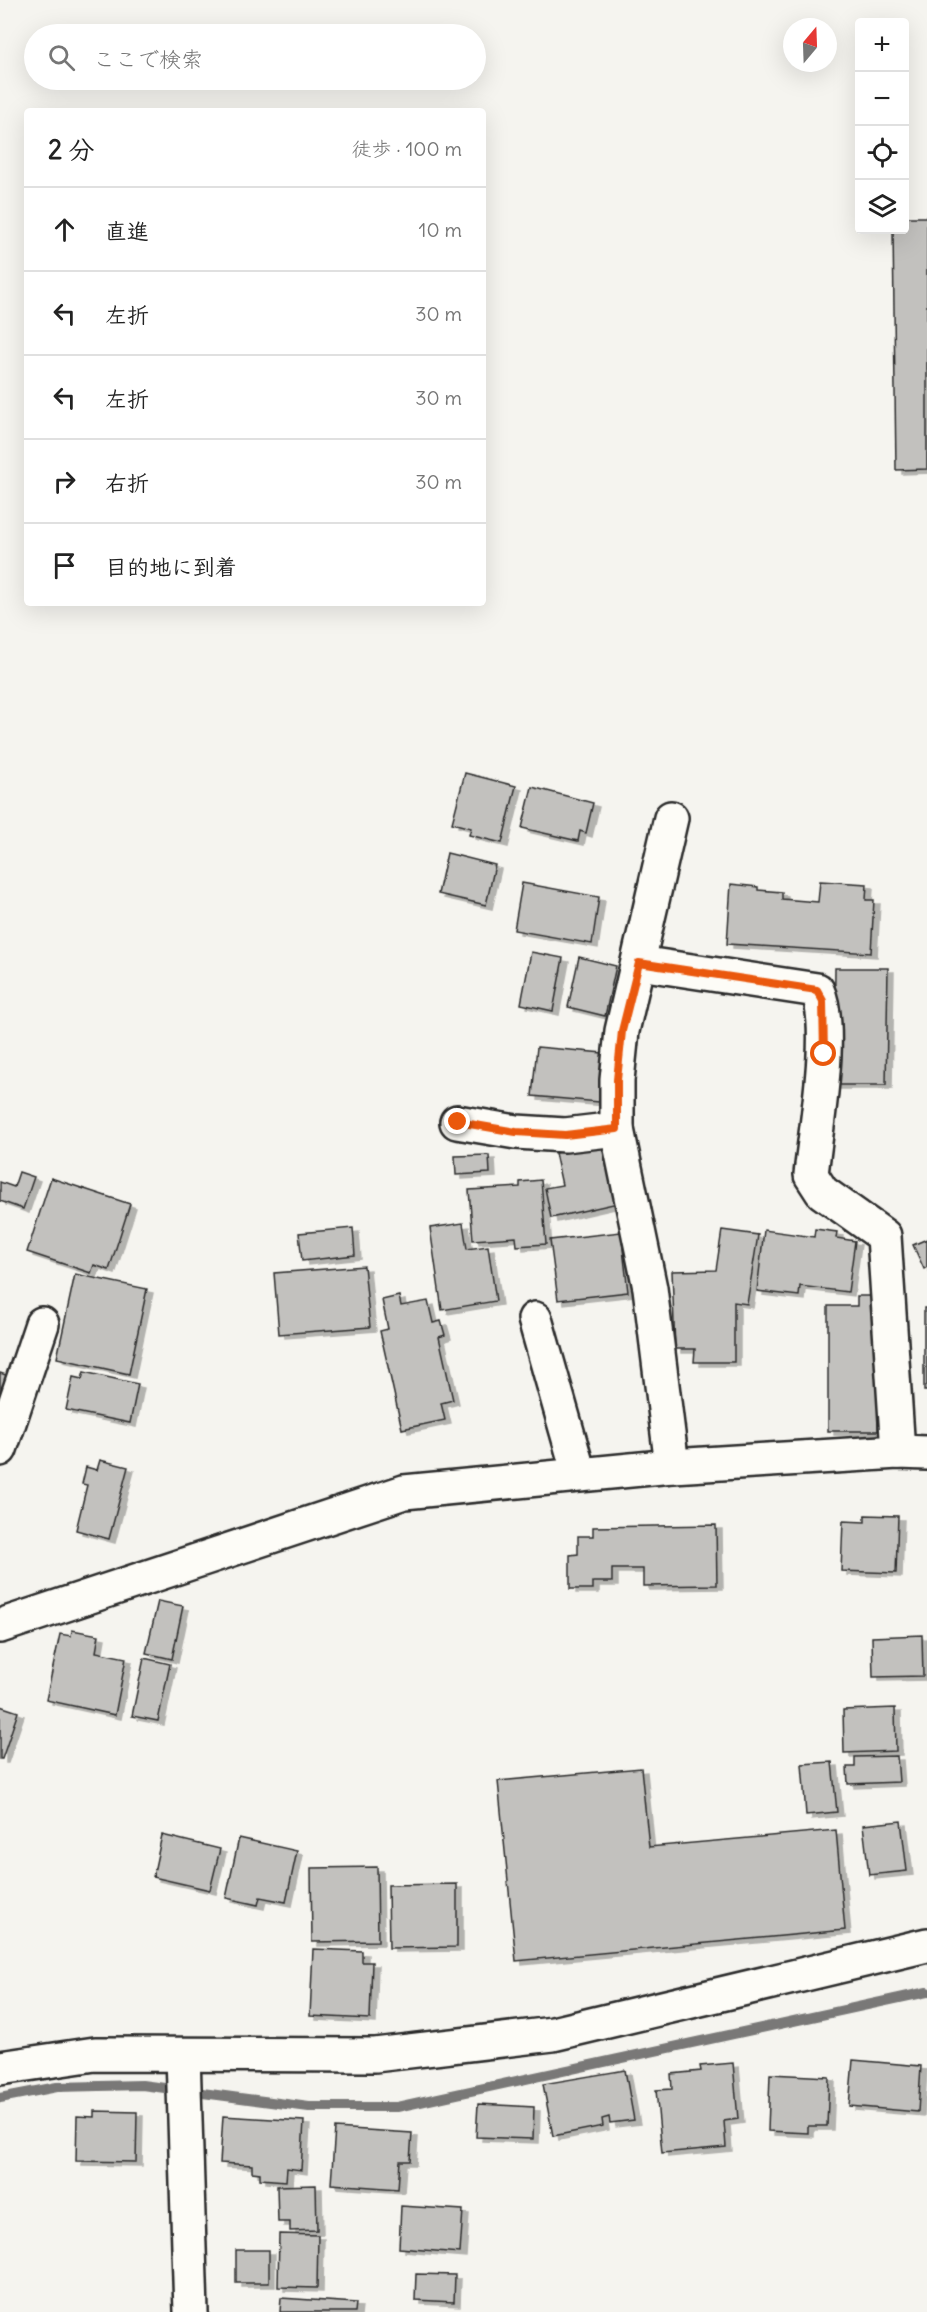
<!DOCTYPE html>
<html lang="ja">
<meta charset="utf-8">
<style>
:root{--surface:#fff;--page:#f2f2f2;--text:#222;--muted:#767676;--line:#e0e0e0}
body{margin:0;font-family:Delius,"Klee One",sans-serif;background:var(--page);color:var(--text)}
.controls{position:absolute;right:18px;top:18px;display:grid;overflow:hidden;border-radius:6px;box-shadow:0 6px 24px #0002}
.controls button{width:54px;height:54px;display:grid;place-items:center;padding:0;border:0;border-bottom:2px solid var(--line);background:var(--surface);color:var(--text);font:30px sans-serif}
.compass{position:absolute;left:783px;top:18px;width:54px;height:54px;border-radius:50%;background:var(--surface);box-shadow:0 6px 24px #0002;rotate:19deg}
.stop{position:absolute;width:18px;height:18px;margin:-14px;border:4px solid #ea580c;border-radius:50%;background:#fff}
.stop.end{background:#ea580c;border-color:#fff;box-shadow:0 2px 6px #0008}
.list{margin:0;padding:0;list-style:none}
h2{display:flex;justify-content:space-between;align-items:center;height:78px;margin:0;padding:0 24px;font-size:26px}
h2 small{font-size:20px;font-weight:400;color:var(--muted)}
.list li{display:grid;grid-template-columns:39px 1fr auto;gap:18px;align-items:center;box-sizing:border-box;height:84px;padding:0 24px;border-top:2px solid var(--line)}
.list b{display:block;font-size:22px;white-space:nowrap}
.list em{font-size:20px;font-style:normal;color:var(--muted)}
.icon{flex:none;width:33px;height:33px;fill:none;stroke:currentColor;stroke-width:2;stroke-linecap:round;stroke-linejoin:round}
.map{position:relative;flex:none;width:927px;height:2312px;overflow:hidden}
.search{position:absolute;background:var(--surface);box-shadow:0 6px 24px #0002;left:24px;top:24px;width:462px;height:66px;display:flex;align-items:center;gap:15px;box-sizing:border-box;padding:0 21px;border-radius:33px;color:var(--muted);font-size:22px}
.panel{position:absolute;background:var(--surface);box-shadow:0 6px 24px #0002;left:24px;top:108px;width:462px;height:498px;border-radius:6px}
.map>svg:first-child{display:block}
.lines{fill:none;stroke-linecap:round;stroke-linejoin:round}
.stream{stroke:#797877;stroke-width:10}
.building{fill:#c2c1be;stroke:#2b2b2b;stroke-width:1.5;filter:url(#shadow)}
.minor-casing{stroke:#2b2b2b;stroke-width:38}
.minor{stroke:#fdfcf7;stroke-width:33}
.route{stroke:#ea580c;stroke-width:8}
</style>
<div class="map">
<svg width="927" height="2312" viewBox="0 0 927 2312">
<defs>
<filter id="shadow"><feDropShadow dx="6" dy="4" stdDeviation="0" flood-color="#0004"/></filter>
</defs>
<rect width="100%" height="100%" fill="#f5f4ef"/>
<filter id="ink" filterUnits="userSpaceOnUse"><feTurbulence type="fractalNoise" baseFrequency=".0167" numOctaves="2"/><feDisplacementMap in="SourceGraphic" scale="12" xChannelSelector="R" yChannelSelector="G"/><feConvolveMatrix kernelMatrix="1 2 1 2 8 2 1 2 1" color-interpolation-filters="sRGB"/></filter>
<g filter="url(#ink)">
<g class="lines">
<path class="stream" d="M 0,2098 L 57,2087 L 142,2085 L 309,2107 L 397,2107 L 927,1992"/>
</g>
<g class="building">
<path d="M 904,217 L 927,217 L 927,469 L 896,470 L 893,230 L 904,230 Z"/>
<path d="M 465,773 L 516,786 L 502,843 L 469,835 L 471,828 L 452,823 Z"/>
<path d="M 532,787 L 593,803 L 586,833 L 580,831 L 578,841 L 522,828 Z"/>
<path d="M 447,853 L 495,865 L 486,905 L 438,894 Z"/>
<path d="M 820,881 L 867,884 L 866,900 L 874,900 L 871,953 L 727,944 L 731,884 L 758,887 L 758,890 L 782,892 L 782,899 L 818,902 Z"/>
<path d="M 522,883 L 599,897 L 592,944 L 514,930 Z"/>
<path d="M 531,952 L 563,958 L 553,1011 L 521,1004 Z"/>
<path d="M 579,957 L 616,966 L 605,1016 L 568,1007 Z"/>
<path d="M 835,968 L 888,968 L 886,1085 L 834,1085 Z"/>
<path d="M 537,1047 L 603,1053 L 599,1102 L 532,1096 Z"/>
<path d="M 604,1142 L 618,1203 L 551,1218 L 545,1188 L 562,1185 L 555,1153 Z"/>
<path d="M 489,1155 L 490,1173 L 456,1175 L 455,1156 Z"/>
<path d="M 19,1172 L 34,1177 L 23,1209 L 0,1201 L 0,1182 L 14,1187 Z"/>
<path d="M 51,1178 L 130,1204 L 109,1270 L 94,1265 L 91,1273 L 27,1252 Z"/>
<path d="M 541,1180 L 546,1244 L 517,1246 L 516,1237 L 473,1240 L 469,1190 L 520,1187 L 520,1182 Z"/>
<path d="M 463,1223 L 467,1249 L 488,1246 L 496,1301 L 442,1310 L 430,1228 Z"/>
<path d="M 353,1228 L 355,1255 L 302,1261 L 299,1233 Z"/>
<path d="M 815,1229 L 837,1232 L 836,1238 L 855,1241 L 848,1292 L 800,1286 L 799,1296 L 757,1291 L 764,1230 L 814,1237 Z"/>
<path d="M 722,1230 L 758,1235 L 747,1304 L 734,1302 L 734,1362 L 694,1362 L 695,1349 L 675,1349 L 672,1271 L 716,1270 Z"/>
<path d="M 621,1232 L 628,1292 L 558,1300 L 550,1240 Z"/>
<path d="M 927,1239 L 927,1267 L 924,1269 L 913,1245 Z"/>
<path d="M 364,1266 L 370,1327 L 279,1334 L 274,1273 Z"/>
<path d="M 75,1274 L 147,1289 L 129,1374 L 57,1358 Z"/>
<path d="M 399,1296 L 401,1306 L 428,1301 L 433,1323 L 441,1321 L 445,1335 L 439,1337 L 453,1400 L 441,1403 L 445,1420 L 402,1429 L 380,1331 L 388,1329 L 382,1300 Z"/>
<path d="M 857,1296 L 883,1296 L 878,1360 L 878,1431 L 828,1431 L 828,1306 L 857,1306 Z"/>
<rect x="924" y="1308" width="3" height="83"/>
<path d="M 84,1372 L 138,1384 L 130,1423 L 66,1410 L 73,1377 L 82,1379 Z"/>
<path d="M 0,1373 L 9,1376 L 1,1395 L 0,1395 Z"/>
<path d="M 100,1460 L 128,1467 L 109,1539 L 76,1530 L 87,1485 L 82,1484 L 86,1467 L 97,1470 Z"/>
<path d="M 865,1515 L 898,1516 L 896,1573 L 841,1571 L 843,1521 L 865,1522 Z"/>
<path d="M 716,1525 L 717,1585 L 643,1586 L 643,1569 L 612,1569 L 612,1582 L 593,1582 L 593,1589 L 570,1589 L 570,1555 L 578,1554 L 578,1536 L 593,1536 L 593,1527 Z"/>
<path d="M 158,1601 L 183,1606 L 172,1659 L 146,1653 Z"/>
<path d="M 72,1630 L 99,1635 L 96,1652 L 126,1658 L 115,1715 L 46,1700 L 60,1634 L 71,1636 Z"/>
<path d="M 922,1635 L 923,1676 L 873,1677 L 872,1637 Z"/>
<path d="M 144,1658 L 170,1664 L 158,1721 L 132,1716 Z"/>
<path d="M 0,1706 L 18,1712 L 2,1759 L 0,1759 Z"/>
<path d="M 895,1708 L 896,1751 L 844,1753 L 843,1710 Z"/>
<path d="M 897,1756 L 899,1782 L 848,1784 L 847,1767 L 855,1767 L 855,1757 Z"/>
<path d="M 832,1762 L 837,1812 L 806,1815 L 802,1764 Z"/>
<path d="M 641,1768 L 649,1847 L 836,1830 L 845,1930 L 516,1961 L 498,1781 Z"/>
<path d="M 901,1821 L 907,1871 L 869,1875 L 863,1825 Z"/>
<path d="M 162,1835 L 220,1849 L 210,1890 L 153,1877 Z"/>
<path d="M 239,1838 L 297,1851 L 286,1902 L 260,1897 L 258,1905 L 226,1898 Z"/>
<path d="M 377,1867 L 378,1941 L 312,1942 L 311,1868 Z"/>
<path d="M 457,1884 L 457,1947 L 389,1948 L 388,1885 Z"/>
<path d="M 313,1949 L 362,1951 L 362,1962 L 372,1962 L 370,2019 L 310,2016 Z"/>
<path d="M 853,2060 L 921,2066 L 918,2112 L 849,2106 Z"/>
<path d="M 733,2063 L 738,2119 L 724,2121 L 726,2147 L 662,2153 L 656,2090 L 672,2089 L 671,2074 L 701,2071 L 700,2066 Z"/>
<path d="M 625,2070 L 634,2120 L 610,2123 L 609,2117 L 602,2119 L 603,2126 L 553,2136 L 543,2084 Z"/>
<path d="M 770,2074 L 829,2077 L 827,2126 L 808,2126 L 808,2133 L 768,2131 Z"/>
<path d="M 478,2104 L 534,2107 L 533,2139 L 476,2137 Z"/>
<path d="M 94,2111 L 137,2112 L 136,2162 L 76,2161 L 77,2116 L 94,2117 Z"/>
<path d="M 223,2116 L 304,2121 L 301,2170 L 287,2168 L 286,2181 L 260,2179 L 260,2173 L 252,2172 L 252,2165 L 220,2163 Z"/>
<path d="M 335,2128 L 412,2133 L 410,2161 L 400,2161 L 398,2189 L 331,2184 Z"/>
<path d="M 316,2185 L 317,2230 L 290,2231 L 290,2222 L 278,2222 L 277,2186 Z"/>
<path d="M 401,2206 L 463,2210 L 460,2253 L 399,2248 Z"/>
<path d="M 279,2234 L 318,2235 L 317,2288 L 278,2287 Z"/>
<rect x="236" y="2250" width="33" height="33"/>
<path d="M 416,2274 L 455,2275 L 454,2302 L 415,2300 Z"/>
<path d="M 281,2298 L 356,2303 L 355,2312 L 280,2312 Z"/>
</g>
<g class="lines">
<defs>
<g id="minor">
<path d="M 671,818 L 622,1031 L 617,1080 L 617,1129 L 650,1288 L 672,1466"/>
<path d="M 639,963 L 817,990 C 835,1027 815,1132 811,1175 L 822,1192 L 884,1236 L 898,1452"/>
<path d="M 457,1122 L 516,1132 L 565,1135 L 617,1129"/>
<path d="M 535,1319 L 579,1474"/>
<path d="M 0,1449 L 42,1324"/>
<path d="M 0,1626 L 404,1492 L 672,1466 L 898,1452 L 927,1453"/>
<path d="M 183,2055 L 191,2312"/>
<path d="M 0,2068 L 95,2054 L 375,2055 L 553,2034 L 927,1945"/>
</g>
</defs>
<use href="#minor" class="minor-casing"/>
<use href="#minor" class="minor"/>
</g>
</g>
<g class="lines" filter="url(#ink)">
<path class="route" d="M 458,1122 L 516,1132 L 565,1135 L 617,1129 L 617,1080 L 622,1031 L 639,963 L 817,990 L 823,1001 L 824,1054"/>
</g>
</svg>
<div class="controls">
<button>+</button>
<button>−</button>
<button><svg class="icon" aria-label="locate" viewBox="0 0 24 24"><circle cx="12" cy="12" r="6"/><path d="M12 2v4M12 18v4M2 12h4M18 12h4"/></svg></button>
<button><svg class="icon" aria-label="layers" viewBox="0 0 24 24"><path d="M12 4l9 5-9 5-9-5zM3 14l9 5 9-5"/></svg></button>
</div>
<svg class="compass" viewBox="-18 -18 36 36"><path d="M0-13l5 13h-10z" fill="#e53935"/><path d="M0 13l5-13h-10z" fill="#767676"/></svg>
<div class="stop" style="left:824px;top:1054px"></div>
<div class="stop end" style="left:458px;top:1122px"></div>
<div class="search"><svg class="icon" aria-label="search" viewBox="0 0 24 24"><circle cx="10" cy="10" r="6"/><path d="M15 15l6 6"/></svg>ここで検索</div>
<section class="panel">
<h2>2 分<small>徒歩 · 100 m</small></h2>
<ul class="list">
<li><svg class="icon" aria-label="ahead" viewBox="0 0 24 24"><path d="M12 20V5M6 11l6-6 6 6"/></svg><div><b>直進</b></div><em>10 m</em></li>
<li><svg class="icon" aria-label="left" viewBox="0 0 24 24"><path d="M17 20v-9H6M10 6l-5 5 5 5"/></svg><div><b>左折</b></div><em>30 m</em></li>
<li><svg class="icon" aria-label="left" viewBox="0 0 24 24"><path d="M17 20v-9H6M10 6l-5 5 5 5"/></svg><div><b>左折</b></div><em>30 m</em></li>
<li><svg class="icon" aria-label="right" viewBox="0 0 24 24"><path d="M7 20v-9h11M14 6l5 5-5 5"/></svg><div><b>右折</b></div><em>30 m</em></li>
<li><svg class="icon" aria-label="arrive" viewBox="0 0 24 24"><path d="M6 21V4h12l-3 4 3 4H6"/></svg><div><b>目的地に到着</b></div></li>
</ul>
</section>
</div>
